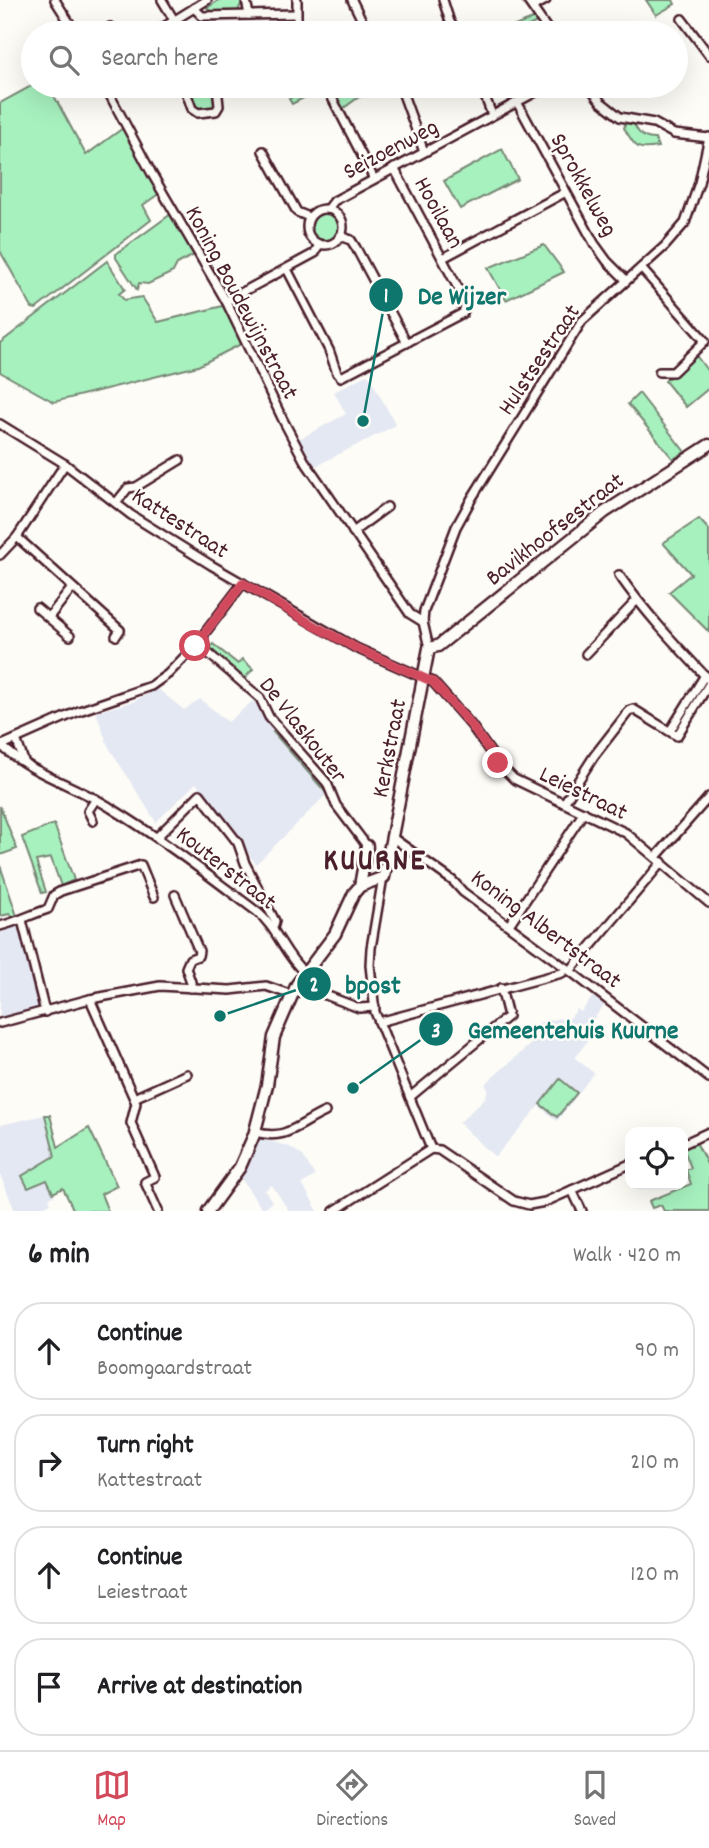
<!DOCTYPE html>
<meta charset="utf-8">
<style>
:root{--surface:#fff;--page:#f2f2f2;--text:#202124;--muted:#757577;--line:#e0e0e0;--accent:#d1495b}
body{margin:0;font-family:Dekko,sans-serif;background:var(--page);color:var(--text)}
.controls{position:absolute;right:21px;bottom:21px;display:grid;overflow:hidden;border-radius:14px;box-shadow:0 7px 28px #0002}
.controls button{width:63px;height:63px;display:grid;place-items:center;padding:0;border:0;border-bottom:2px solid var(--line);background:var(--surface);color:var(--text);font:35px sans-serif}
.stop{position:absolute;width:21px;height:21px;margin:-16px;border:5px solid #d1495b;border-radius:50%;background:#fff}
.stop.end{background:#d1495b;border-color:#fff;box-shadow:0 2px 7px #0008}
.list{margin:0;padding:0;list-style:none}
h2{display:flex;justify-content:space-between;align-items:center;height:91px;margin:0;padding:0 28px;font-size:30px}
h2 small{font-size:23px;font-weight:400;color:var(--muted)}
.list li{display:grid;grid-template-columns:46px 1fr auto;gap:21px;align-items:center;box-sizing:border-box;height:98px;margin:0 14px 14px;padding:0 14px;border:2px solid var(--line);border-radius:28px}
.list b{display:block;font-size:26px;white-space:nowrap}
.list p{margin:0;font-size:23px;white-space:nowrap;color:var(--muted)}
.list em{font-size:23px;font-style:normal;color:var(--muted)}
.icon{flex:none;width:38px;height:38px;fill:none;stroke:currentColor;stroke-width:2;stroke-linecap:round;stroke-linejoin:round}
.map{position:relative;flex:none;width:709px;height:1211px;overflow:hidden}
.search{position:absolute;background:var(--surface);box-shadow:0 7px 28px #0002;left:21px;right:21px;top:21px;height:77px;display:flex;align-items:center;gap:18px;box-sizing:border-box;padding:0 24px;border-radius:38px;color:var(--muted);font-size:26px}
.sheet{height:539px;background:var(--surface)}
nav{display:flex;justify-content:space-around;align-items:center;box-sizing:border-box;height:98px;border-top:2px solid var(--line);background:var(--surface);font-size:19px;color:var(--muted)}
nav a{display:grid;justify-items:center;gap:4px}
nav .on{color:var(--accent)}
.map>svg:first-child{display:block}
.built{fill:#e4e8f2}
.green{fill:#a7f1bf;stroke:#788875;stroke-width:2}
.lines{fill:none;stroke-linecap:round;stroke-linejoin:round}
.street-casing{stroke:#4a1f2b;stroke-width:12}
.secondary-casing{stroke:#4a1f2b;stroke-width:15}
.street{stroke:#fdfcf7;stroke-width:7}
.secondary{stroke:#fdfcf7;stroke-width:10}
.route{stroke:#d1495b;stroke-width:9}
.labels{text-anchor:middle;stroke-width:5;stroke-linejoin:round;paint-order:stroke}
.street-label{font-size:24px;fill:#4a1f2b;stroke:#fdfcf7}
.district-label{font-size:32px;font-weight:bold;letter-spacing:2px;fill:#4a1f2b;stroke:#fdfcf7}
.leader{fill:none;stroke:#0f766e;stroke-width:2.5}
.callout-dot{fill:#0f766e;stroke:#fdfcf7;stroke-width:2.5}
.mark-label{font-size:21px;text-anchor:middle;font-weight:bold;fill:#fff}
.callout-label{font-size:26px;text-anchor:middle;font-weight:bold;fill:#0f766e;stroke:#fdfcf7;stroke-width:5;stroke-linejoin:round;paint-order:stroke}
</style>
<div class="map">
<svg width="709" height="1211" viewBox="0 0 709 1211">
<rect width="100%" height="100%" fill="#fdfcf7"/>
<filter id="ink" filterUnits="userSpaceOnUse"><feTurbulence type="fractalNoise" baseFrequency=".0143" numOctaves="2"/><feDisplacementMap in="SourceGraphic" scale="14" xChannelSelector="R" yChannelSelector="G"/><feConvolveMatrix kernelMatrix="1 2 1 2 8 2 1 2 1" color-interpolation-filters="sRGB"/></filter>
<g filter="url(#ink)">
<g class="built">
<path d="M 368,374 L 396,425 L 314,467 L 299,439 L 346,414 L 334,392 Z"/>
<path d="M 158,689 L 184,710 L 200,699 L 228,722 L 254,700 L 264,720 L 327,794 L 256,864 L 196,783 L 156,822 L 108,746 L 96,712 L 132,702 Z"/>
<path d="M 21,924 L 42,1009 L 0,1018 L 0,929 Z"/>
<path d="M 594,995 L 605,1004 L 582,1034 L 588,1040 L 575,1058 L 594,1073 L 557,1121 L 539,1106 L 495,1157 L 459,1123 L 485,1098 L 488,1089 L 485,1084 L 541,1035 L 538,1023 L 560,1018 L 566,1023 L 577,1009 L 581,1012 Z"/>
<path d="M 45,1115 L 55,1156 L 31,1170 L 47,1180 L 54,1196 L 49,1198 L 51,1203 L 38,1209 L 39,1211 L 15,1211 L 0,1175 L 0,1125 Z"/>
<path d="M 260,1138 L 290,1147 L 303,1156 L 315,1176 L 302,1184 L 318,1211 L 289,1211 L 272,1185 L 265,1190 L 272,1202 L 262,1209 L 240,1177 Z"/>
</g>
<g class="green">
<path d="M 219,0 L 244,0 L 244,5 L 241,4 L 238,11 L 210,11 L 207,8 Z"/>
<path d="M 646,0 L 673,0 L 675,4 L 656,15 Z"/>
<path d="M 534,16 L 537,22 L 514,33 L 496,33 L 533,19 Z"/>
<path d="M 33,85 L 62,86 L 52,92 L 86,155 L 123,128 L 160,193 L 143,205 L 151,220 L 36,309 L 32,308 L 0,251 L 0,103 Z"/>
<path d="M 195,86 L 206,86 L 213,93 L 216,90 L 215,109 L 202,111 L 194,106 L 187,92 L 191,94 Z"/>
<path d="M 306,86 L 317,86 L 319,90 L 292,104 L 289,99 Z"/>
<path d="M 336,86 L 388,86 L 359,97 L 341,110 L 335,97 L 340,94 Z"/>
<path d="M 626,121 L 634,123 C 637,133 644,139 655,139 L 658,147 C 635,151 636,147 624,128 Z"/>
<path d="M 502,149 L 518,179 L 460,209 L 444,181 Z"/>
<circle cx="325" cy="227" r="15"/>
<path d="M 171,214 L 194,255 L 177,264 L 173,272 L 148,284 L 139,283 L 137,290 L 116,258 L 116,254 Z"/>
<path d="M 544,245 L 564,272 L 506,300 L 488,268 Z"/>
<path d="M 107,261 L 125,289 L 119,294 L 124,300 L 142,297 L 158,322 L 223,306 L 243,343 L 198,366 L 54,402 L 0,372 L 0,343 Z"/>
<path d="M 695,354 L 709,373 L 709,388 L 686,407 L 665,381 Z"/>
<path d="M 639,393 L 685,452 L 673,459 L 628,404 Z"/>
<path d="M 699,519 L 709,530 L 709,632 L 669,592 L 691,574 L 663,543 Z"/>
<path d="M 213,644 L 238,664 L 242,659 L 253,669 L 240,684 L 204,656 Z"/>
<path d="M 277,728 L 330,790 L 327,794 L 273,732 Z"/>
<path d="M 0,806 L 17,849 L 0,855 Z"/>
<path d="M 54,824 L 74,880 L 61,886 L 51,858 L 36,861 L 46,892 L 42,893 L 22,837 Z"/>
<path d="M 0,865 L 17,916 L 12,921 L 10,914 L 0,916 Z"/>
<path d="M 560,1079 L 577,1093 L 557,1117 L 540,1104 Z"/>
<path d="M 45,1115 L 50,1115 L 58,1147 L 89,1128 L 117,1186 L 101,1194 L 108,1211 L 74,1211 L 63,1188 L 53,1193 L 47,1180 L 28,1188 L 22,1176 L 55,1156 Z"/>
<path d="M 696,1142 L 709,1168 L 709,1211 L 664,1211 L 661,1205 L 652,1208 L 649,1201 L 691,1184 L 686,1170 L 691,1168 L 683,1147 Z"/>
</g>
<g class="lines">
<defs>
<g id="street">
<path d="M 55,0 L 76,33"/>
<path d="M 162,0 L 174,20"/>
<path d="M 246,0 L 249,15"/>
<path d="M 352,0 L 368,33"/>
<path d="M 443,0 L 450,22 L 457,32"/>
<path d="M 527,0 L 550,33"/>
<path d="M 533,7 L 546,0"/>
<path d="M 194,8 L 202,16 L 296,14"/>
<path d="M 682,19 L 709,55"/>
<path d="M 110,27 L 114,33"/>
<path d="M 154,33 L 207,0"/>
<path d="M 297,33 L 297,0"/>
<path d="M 644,33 L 649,31"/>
<path d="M 105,86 L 152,174 L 226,301 L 283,420 L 304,460 L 410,614 L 423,622"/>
<path d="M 184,86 L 192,109 L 198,113 L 216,111 L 219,106 L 217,86"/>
<path d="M 400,86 L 424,152"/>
<path d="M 481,86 L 492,115"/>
<path d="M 589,86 L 601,102 L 620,117 L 654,123 L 674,134 L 709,138"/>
<path d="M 328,90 L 374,179"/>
<path d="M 517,102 L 594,243 L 607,261 L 626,280"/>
<path d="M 263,151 L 297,212 L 309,217"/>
<circle cx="325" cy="227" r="18"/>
<path d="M 328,209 L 334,201 L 547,86"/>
<path d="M 340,236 L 351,240 L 356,248 L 407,343"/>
<path d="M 443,258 L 566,192"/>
<path d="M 641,268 L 705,341 L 673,372 L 659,372"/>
<path d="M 287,269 L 329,350 L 337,373 L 341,377 L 463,313 L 466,303 L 394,168"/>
<path d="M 226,301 L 315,253 L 319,244"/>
<path d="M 0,424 L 65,464 L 131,515 L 211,565 L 356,648 L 433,682 L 471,725 L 498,763 L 514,779 L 626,833 L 709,903"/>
<path d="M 116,503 L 128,488 L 136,487 L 180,460"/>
<path d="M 353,532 L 387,507"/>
<path d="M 17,537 L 120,630 L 116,636"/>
<path d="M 0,555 L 17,537 L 65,464"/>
<path d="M 619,575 C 647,615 676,645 709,680"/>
<path d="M 37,608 L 70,636"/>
<path d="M 49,617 L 72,588"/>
<path d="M 203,643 L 208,653 L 260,698 L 269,717 L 327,783 L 336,805 L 367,846"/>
<path d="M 203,643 L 204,634 L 243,583"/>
<path d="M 429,648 L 423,622 L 424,611 L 456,527 L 472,498 L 582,321 L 665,246 L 685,223 L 699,183 L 709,137"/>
<path d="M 586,654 L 637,600"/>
<path d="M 670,731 L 705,675"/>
<path d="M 16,739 L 24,761"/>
<path d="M 0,744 C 28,773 77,786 111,808 C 162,839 208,875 256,911 C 277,927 284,955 304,972"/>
<path d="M 0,746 L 79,711 L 151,686 L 168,674 L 195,646 L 203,643"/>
<path d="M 564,803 L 594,756 L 629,711 L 633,709 L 638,712 L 677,736 L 709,684"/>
<path d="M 93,821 L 88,811 L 96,799"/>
<path d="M 157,837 L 200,794 L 238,843 L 245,863 L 275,921 L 273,928"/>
<path d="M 393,838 L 453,881 L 463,892 L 570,971 L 709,1078"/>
<path d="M 656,857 L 709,797"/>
<path d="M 380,880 L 382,883 L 371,948 L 370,965 L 375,1012 L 431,1149"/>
<path d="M 175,895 L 199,951 L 198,956 L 190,959 L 186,968 L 191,982 L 191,988"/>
<path d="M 22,920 L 45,1012"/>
<path d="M 509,925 L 584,812"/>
<path d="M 0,926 C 17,922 32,914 48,909 L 54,895 L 61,891 L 141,865 L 154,897"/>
<path d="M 570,971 L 662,862"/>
<path d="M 297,984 L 359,1008 L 375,1007"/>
<path d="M 90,999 L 136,1103 L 131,1123 L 155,1177 L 145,1182 L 158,1211"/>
<path d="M 379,1022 L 562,973 L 567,968"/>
<path d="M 0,1023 L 90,999 L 160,986 L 230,990 L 266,986 L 292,995"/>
<path d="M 410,1097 L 508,1016 L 501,988"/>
<path d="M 134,1098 L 187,1074"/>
<path d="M 256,1132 C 285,1142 300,1123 325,1112"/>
<path d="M 683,1144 L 709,1132"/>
<path d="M 431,1149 L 439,1150 L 514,1201 L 529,1205 L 545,1202 L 630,1164"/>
<path d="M 572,1190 L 582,1211"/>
<path d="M 334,1211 L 431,1149"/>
</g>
<g id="secondary">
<path d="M 360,886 L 367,846"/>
<path d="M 208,1211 L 240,1167 L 254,1135 L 267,1085 L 274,1037 L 297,984 L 335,934 L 354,893 L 360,886 L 384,877 L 429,648 L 438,646 L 605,512 L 709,445"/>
</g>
</defs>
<use href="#street" class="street-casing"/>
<use href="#secondary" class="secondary-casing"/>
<use href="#street" class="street"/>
<use href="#secondary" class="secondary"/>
</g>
</g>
<g class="lines" filter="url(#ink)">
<path class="route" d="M 195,646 L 203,643 L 204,634 L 243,583 L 313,625 L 356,648 L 433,682 L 471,725 L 498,763"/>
</g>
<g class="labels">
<g class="street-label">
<text transform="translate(390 148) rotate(-28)" y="8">Seizoenweg</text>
<text transform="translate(585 184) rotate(61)" y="8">Sprokkelweg</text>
<text transform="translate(440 212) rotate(61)" y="8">Hooilaan</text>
<text transform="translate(243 302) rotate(62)" y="8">Koning Boudewijnstraat</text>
<text transform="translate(538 359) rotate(-56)" y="8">Hulstsestraat</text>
<text transform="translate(181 522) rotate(33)" y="8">Kattestraat</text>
<text transform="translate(554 528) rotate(-38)" y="8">Bavikhoofsestraat</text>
<text transform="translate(304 729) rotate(52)" y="8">De Vlaskouter</text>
<text transform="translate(388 748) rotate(-79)" y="8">Kerkstraat</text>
<text transform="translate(584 792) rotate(26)" y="8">Leiestraat</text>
<text transform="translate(227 867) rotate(38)" y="8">Kouterstraat</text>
<text transform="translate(547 928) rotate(37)" y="8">Koning Albertstraat</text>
</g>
<g class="district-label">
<text x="375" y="869">KUURNE</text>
</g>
</g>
<path class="leader" d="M363 421L386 295M220 1016L314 984M353 1088L436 1029"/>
<g class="callout-dot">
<circle cx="363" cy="421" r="7"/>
<circle cx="220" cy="1016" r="7"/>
<circle cx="353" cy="1088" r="7"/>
<circle cx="386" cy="295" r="18"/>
<circle cx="314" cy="984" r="18"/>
<circle cx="436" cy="1029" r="18"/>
</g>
<g class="mark-label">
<text x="386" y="302">1</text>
<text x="314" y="991">2</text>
<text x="436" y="1037">3</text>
</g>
<g class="callout-label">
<text x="462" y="304">De Wijzer</text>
<text x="373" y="993">bpost</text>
<text x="573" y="1038">Gemeentehuis Kuurne</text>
</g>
</svg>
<div class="controls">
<button><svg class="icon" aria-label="locate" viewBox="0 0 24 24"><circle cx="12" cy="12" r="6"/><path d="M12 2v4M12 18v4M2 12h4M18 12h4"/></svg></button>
</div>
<div class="stop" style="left:195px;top:646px"></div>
<div class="stop end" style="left:498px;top:763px"></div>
<div class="search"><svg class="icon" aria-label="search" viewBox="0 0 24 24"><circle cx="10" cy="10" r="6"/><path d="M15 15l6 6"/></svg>Search here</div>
</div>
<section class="sheet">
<h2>6 min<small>Walk · 420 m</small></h2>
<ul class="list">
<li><svg class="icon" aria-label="ahead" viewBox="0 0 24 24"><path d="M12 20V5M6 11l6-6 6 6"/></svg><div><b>Continue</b><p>Boomgaardstraat</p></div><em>90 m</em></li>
<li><svg class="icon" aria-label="right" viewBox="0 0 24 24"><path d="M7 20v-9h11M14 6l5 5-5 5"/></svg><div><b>Turn right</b><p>Kattestraat</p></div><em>210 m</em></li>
<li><svg class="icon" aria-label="ahead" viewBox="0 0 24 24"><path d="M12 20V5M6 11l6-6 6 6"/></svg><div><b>Continue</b><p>Leiestraat</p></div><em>120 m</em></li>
<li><svg class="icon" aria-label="arrive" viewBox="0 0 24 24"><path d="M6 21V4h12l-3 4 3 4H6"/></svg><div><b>Arrive at destination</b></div></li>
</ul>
</section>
<nav>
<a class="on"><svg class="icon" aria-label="map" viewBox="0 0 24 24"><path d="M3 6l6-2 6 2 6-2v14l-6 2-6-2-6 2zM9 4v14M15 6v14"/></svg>Map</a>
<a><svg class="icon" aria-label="directions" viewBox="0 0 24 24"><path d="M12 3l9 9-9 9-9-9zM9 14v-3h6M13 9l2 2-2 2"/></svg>Directions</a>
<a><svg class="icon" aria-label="saved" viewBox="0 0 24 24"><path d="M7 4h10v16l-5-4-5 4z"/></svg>Saved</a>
</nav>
